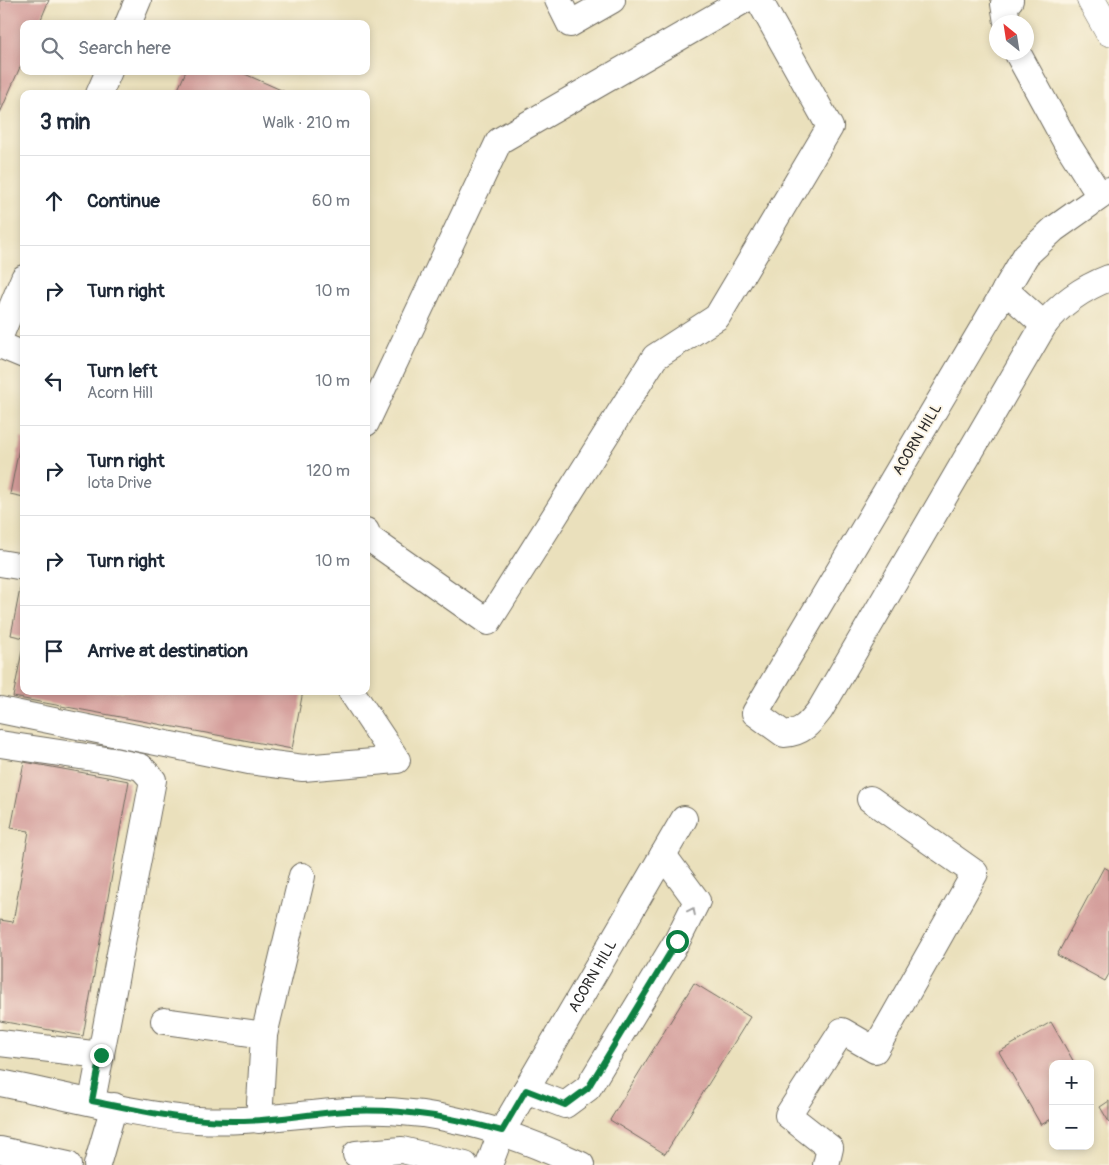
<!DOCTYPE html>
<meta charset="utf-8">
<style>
:root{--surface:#fff;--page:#f2f2f3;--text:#1f2937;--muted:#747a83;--line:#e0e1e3}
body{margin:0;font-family:Pangolin,sans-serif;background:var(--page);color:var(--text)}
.controls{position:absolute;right:15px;bottom:15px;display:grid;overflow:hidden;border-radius:10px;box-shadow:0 2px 8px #0003}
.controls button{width:45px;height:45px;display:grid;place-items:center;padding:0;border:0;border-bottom:1px solid var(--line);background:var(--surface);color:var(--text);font:25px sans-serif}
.compass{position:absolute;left:989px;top:15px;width:45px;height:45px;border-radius:50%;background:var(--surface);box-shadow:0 2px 8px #0003;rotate:330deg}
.stop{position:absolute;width:15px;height:15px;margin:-11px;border:4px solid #0b8043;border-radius:50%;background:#fff}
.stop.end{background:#0b8043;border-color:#fff;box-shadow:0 1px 5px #0008}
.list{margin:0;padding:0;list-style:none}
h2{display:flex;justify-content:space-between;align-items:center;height:65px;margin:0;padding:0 20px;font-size:21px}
h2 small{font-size:16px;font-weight:400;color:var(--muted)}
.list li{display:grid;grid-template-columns:32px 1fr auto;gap:15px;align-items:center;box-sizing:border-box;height:90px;padding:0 20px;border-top:1px solid var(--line)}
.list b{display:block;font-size:19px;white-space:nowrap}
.list p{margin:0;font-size:16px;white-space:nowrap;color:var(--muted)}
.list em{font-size:16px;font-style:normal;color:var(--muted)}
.icon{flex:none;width:28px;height:28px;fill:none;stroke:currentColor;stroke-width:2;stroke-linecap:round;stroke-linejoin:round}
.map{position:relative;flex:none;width:1109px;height:1165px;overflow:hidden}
.search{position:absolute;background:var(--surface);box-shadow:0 2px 8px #0003;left:20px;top:20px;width:350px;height:55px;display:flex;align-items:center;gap:12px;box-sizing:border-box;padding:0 18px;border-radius:10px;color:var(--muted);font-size:19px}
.panel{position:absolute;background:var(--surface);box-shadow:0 2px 8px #0003;left:20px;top:90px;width:350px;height:605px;border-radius:10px}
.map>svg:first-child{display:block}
.building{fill:#d39b99}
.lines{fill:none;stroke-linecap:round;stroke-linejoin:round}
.minor-casing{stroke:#6e6a5e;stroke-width:28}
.major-casing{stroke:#6e6a5e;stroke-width:29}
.minor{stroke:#fff;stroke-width:26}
.major{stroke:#fff;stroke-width:28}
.oneway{stroke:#a0a0a0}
.route{stroke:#0b8043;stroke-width:6}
.labels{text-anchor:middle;stroke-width:4;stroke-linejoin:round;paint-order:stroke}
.street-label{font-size:15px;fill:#2b2b2b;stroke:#fcf5e5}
</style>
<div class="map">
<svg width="1109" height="1165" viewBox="0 0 1109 1165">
<rect width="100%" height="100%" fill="#fcf5e5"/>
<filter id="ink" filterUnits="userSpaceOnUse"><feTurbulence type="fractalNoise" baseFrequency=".02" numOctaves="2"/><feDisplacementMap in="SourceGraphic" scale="10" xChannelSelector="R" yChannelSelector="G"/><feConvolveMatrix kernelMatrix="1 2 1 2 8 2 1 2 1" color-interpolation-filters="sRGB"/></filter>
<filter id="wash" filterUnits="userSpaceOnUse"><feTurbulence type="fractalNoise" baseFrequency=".0096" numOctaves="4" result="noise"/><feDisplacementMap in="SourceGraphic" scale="20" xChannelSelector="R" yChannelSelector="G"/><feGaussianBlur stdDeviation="1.12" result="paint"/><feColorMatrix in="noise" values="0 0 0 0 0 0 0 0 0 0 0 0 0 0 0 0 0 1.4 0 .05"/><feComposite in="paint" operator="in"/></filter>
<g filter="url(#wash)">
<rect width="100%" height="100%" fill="#eae0bc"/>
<g id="blocks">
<g class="building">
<path d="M 0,0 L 49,0 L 39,24 L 24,24 L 24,58 L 0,113 Z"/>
<path d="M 186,71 L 238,71 L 290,94 L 176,94 Z"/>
<path d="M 21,438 L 24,439 L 24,497 L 10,494 Z"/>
<path d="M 21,584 L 24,584 L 24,638 L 11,635 Z"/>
<path d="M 23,646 L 24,691 L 303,691 L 292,749 L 13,697 Z"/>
<path d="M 24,762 L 129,781 L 83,1036 L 0,1021 L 0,920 L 13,922 L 29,831 L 11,828 Z"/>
<path d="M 1104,867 L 1109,870 L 1109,974 L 1105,981 L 1057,955 Z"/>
<path d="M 694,983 L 750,1017 L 665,1154 L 610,1120 Z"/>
<path d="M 1051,1022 L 1075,1064 L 1053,1064 L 1053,1118 L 1041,1125 L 999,1052 Z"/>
<path d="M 1109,1101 L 1109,1122 L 1100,1107 Z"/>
</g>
</g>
</g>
<g filter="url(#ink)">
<use href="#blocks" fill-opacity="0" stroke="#6e6a5e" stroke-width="1"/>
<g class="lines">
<defs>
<g id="minor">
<path d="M 558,0 L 570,24 L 612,0"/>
<path d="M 1007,22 L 1004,4 L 1010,0"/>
<path d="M 128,24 L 138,0"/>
<path d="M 1017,52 L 1066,142 L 1100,196"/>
<path d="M 99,94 L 109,71"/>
<path d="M 1109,190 L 1054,229 L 1026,255 L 755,713 L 784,734 C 802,733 809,724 820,710 L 1044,325 C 1061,303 1083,288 1109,278"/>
<path d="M 1005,290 L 1044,325"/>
<path d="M 0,336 L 24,278"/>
<path d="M 0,345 L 24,355"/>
<path d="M 366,423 L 499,141 L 744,0"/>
<path d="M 366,531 L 369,538 L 488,622 L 655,357 L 717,317 L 830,127 L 759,0"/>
<path d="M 0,563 L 24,567"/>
<path d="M 0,710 L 249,761 L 303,768 L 397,760 L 351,691"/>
<path d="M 0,744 L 113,761 L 141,767 L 153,780 L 92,1101"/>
<path d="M 164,1021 L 264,1035"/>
<path d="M 0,1043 L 101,1055"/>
<path d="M 0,1083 C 63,1095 134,1115 197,1120 C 248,1123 297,1114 348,1111 C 434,1107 505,1129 581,1165"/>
<path d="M 526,1090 L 565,1105 L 588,1088 L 677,941 L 697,901 L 663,855"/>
<path d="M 259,1120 L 264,1035 L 302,876"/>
<path d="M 0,1150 L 68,1165"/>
<path d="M 356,1154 L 402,1150 L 465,1165"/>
<path d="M 97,1165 L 114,1106"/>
<path id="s1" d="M 489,1165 L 502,1131 L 684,819"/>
<path d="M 826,1165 L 830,1148 L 788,1115 L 842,1031 L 875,1050 L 975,873 L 870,799"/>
</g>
<path id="major" d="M 1091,0 L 1109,32"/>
</defs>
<use href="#minor" class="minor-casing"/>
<use href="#major" class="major-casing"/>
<use href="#minor" class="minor"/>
<use href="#major" class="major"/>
</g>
<defs><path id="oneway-chevron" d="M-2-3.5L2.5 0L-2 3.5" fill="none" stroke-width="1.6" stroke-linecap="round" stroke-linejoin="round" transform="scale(1.25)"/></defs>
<use class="oneway" href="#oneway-chevron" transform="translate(692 911) rotate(-64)"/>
</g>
<g class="lines" filter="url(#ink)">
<path class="route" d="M 101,1055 L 92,1101 C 141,1111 189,1122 239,1121 C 275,1121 312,1113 348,1111 C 400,1108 452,1117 502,1131 L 526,1090 L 565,1105 L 588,1088 L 677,941"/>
</g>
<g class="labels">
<g class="street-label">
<text transform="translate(917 439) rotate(-59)" y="5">ACORN HILL</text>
<text dy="5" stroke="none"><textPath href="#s1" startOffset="216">ACORN HILL</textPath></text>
</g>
</g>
</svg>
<div class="controls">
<button>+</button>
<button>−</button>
</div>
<svg class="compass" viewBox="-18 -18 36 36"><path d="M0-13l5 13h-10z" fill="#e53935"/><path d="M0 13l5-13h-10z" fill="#747a83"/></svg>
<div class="stop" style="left:677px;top:941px"></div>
<div class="stop end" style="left:101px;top:1055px"></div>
<div class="search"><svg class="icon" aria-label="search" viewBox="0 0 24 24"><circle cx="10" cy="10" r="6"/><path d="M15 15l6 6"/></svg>Search here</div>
<section class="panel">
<h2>3 min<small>Walk · 210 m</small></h2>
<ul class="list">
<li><svg class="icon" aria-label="ahead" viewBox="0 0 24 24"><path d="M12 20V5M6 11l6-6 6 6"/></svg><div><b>Continue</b></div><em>60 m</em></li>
<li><svg class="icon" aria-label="right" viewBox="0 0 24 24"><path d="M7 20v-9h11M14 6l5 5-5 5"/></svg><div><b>Turn right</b></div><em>10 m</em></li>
<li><svg class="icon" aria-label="left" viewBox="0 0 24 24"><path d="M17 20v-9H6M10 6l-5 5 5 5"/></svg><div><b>Turn left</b><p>Acorn Hill</p></div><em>10 m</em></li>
<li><svg class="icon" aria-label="right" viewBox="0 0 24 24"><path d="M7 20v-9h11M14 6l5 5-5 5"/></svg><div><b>Turn right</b><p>Iota Drive</p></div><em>120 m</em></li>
<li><svg class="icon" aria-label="right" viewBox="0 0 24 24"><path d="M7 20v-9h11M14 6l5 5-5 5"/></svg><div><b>Turn right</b></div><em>10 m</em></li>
<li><svg class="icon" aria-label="arrive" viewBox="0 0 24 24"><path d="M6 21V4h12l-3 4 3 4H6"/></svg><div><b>Arrive at destination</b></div></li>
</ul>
</section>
</div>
